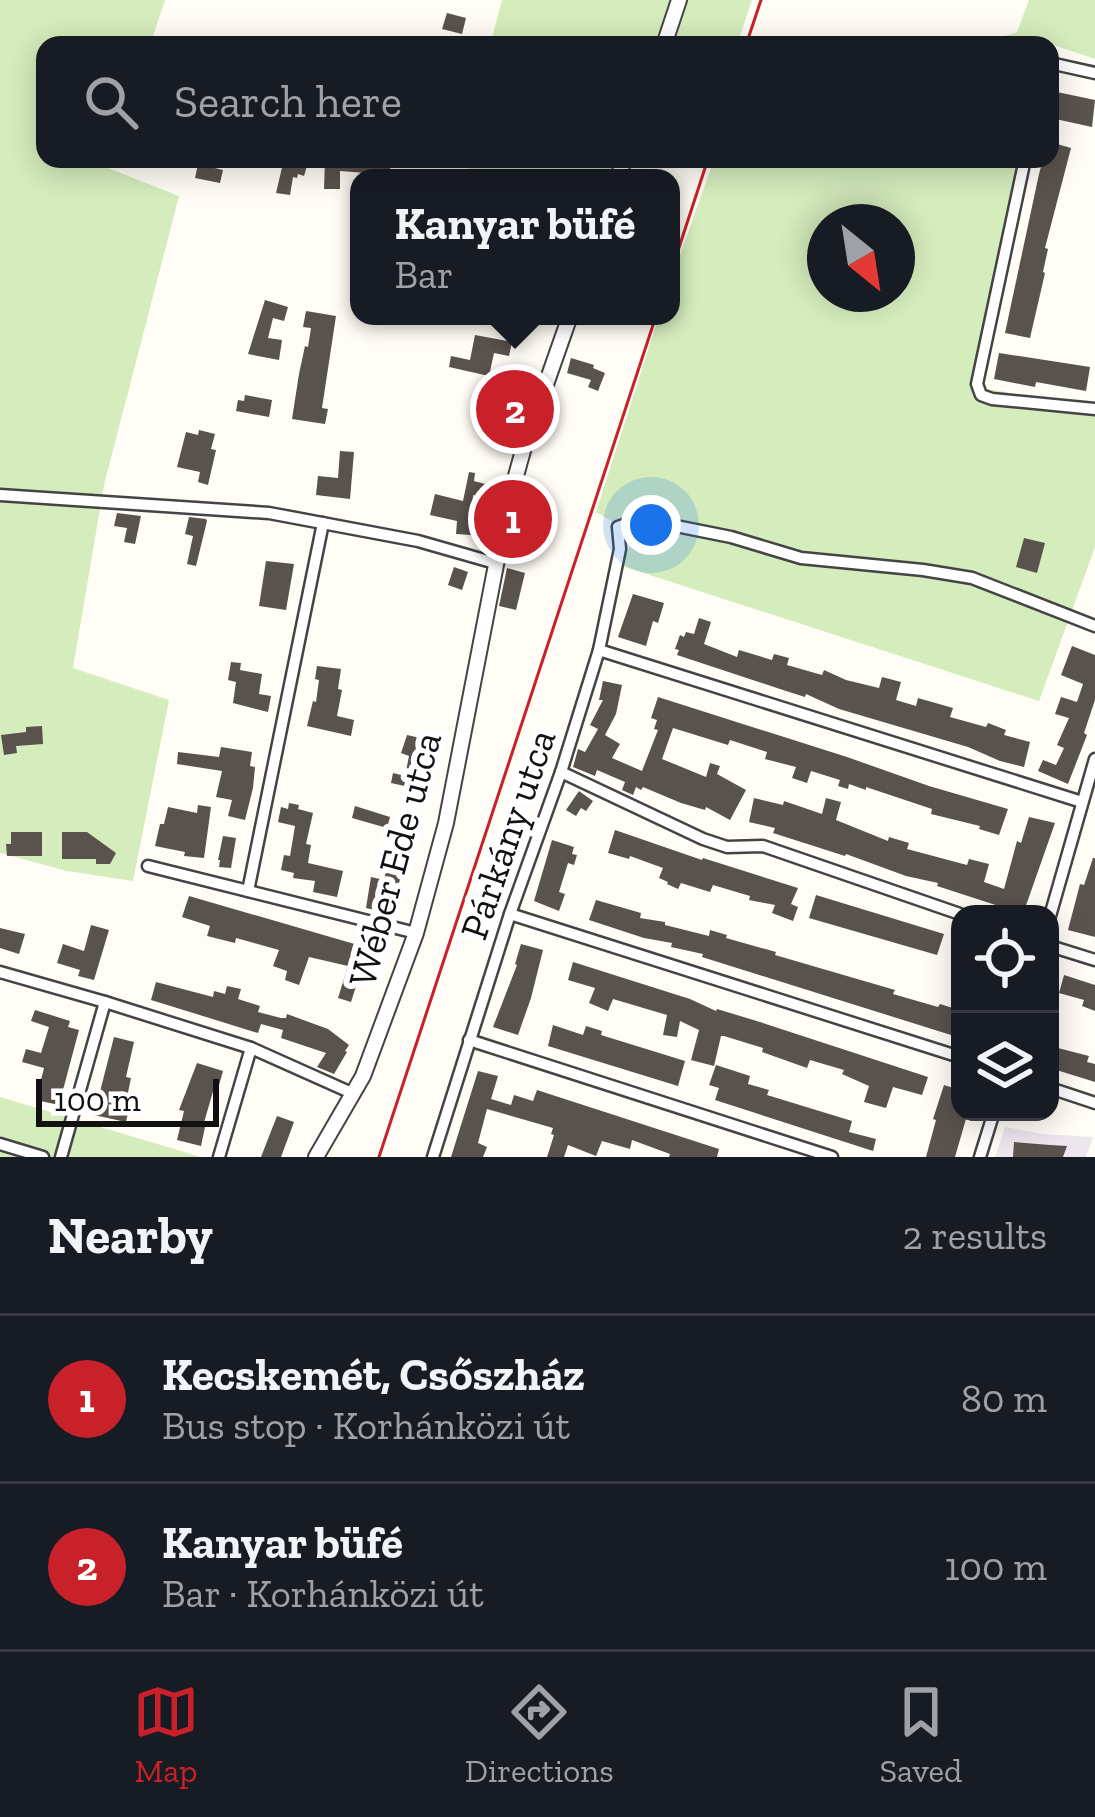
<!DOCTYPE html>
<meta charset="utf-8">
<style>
:root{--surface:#171b24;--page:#20242c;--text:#f1f3f6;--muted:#9ea1a6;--line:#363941;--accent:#c92129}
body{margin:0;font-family:"Zilla Slab",serif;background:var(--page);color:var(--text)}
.controls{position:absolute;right:36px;bottom:36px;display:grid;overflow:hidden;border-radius:24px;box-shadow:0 6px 30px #0003}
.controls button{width:108px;height:108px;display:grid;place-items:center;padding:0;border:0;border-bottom:3px solid var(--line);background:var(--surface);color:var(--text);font:60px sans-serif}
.compass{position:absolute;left:807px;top:204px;width:108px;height:108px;border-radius:50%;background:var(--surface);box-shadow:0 6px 30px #0003;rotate:150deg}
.scale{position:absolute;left:36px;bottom:30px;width:183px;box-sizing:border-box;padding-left:12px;border:6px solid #111;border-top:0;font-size:33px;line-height:42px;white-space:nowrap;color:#111;-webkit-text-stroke:9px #fff;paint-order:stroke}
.you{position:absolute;left:651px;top:525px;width:42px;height:42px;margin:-30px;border:9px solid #fff;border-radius:50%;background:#1a73e8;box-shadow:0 0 0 18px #1a73e833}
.badge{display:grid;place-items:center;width:78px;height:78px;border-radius:50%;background:var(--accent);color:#fff;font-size:39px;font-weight:700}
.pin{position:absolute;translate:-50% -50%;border:6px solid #fff;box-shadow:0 3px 12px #0006}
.popup{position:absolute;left:350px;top:169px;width:330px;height:156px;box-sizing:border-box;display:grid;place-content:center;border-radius:24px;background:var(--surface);filter:drop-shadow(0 3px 9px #0005);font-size:39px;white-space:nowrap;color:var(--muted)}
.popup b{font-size:45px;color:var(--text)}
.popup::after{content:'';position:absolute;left:50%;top:100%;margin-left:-24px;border:24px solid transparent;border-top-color:var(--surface)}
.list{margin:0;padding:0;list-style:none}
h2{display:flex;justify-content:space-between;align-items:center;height:156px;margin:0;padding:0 48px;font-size:51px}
h2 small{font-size:39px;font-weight:400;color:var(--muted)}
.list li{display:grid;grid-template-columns:78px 1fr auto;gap:36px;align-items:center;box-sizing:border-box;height:168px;padding:0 48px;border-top:3px solid var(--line)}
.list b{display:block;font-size:45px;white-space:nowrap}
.list p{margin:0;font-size:39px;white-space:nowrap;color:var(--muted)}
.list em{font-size:39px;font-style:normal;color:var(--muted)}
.icon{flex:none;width:66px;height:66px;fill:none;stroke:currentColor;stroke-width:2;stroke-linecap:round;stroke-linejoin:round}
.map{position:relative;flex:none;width:1095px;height:1157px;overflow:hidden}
.search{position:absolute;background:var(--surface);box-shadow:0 6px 30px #0003;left:36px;right:36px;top:36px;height:132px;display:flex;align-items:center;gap:30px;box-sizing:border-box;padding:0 42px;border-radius:24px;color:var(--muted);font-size:45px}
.sheet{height:492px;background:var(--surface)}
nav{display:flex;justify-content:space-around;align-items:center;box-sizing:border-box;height:168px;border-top:3px solid var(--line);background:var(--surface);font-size:33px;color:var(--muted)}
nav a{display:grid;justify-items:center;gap:6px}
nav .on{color:var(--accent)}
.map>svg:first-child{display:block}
.industrial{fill:#eee6ef}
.green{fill:#d5ecbc;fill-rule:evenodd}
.building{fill:#5a524d}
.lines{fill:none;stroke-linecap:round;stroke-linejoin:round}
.minor-casing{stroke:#444;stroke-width:15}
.tertiary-casing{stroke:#444;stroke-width:18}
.minor{stroke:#fff;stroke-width:10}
.tertiary{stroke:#fff;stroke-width:14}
.rail{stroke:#c92129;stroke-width:3}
.labels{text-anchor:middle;stroke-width:12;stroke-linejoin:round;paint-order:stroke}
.street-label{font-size:39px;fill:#111;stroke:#fff}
</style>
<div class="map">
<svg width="1095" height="1157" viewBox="0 0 1095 1157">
<rect width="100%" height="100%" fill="#fffdf5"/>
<path class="industrial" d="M 1005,1127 L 1042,1134 L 1093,1137 L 1086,1157 L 995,1157 Z"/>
<g class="green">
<path d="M 0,0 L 165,0 L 150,45 L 45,45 L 45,159 L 111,159 L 108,168 L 179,196 L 104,485 L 73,668 L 169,700 L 133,881 L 67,871 L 0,853 Z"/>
<path d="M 502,0 L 752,0 L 737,45 L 490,45 Z"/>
<path d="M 1029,0 L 1095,0 L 1095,59 L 1042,41 L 1041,45 L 978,45 L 1017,32 Z"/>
<path d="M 460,159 L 636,159 L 629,178 L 510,178 L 458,166 Z"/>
<path d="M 714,159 L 1019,159 L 975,387 L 1095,407 L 1095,547 L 1039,701 L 622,566 L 634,534 L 596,512 L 659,316 L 671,316 L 671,281 ZM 825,222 L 897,222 L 897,294 L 825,294 Z"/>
<path d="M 0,1097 L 201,1157 L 0,1157 Z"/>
</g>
<g class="building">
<path d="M 447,13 L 466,18 L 462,34 L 442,29 Z"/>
<path d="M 1057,92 L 1095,100 L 1092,127 L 1051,118 Z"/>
<path d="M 1050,142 L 1071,148 L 1045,248 L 1048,249 L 1043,272 L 1045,273 L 1030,338 L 1005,333 L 1039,174 L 1043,159 L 1050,159 Z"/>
<path d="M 284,159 L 300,159 L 299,164 L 307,166 L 304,176 L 298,174 L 297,178 L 293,177 L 290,195 L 276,193 Z"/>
<path d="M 325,159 L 364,159 L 391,163 L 389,178 L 366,178 L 366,173 L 340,171 L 340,189 L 324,189 Z"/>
<path d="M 198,164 L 223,170 L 220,183 L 195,178 Z"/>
<path d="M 265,300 L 288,307 L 284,321 L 273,318 L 268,338 L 282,340 L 279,360 L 248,354 Z"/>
<path d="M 306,311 L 336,316 L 322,408 L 328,409 L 325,424 L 292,419 L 299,374 L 305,346 L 308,347 L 311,328 L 303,327 Z"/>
<path d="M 475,335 L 512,342 L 509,356 L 494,353 L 489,376 L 449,367 L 451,356 L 470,360 Z"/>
<path d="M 999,353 L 1090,367 L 1086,391 L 1036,382 L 1035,387 L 994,379 Z"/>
<path d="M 571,358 L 594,365 L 593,368 L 605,373 L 598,391 L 588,387 L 591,380 L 567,373 Z"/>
<path d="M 245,395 L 272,400 L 269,417 L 236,411 L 238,400 L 244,401 Z"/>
<path d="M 476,395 L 498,398 L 496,412 L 474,409 Z"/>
<path d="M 199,430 L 215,434 L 211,449 L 216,450 L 208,485 L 198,482 L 200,472 L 177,467 L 186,432 L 198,435 Z"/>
<path d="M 340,451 L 354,452 L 350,499 L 316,495 L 318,476 L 338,478 Z"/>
<path d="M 469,472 L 475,473 L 474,481 L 485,484 L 482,497 L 473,495 L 471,535 L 456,534 L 457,521 L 430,515 L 435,494 L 463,501 Z"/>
<path d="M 117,513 L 141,516 L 135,544 L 124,542 L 127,528 L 114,526 Z"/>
<path d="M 189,517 L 206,519 L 207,521 L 196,566 L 187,564 L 193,536 L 185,534 Z"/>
<path d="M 1024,538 L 1045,543 L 1037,573 L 1016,567 Z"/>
<path d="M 266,561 L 294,564 L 286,610 L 259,606 Z"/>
<path d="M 454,567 L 468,572 L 462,590 L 448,585 Z"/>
<path d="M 507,568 L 525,573 L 516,610 L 499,606 Z"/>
<path d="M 633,594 L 664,603 L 658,623 L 653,621 L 646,646 L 618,637 Z"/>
<path d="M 699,618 L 711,622 L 704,644 L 737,657 L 739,650 L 772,660 L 774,654 L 789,658 L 787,665 L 822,675 L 824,670 L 846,680 L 879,688 L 882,677 L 901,682 L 896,700 L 916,706 L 918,698 L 953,708 L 950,717 L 986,727 L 988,723 L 1006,730 L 1004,735 L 1030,742 L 1024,767 L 1000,761 L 968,747 L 839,709 L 806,694 L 805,697 L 786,691 L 677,655 L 679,650 L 675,649 L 680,635 L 684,637 L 686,632 L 694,634 Z"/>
<path d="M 1072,646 L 1095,655 L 1095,700 L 1084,733 L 1087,735 L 1068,784 L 1038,771 L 1043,760 L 1056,765 L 1064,748 L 1057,745 L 1069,718 L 1055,714 L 1061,697 L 1077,702 L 1083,684 L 1061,675 Z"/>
<path d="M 231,662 L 241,663 L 240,670 L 262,674 L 259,694 L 271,696 L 268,712 L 233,703 L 236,682 L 228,680 Z"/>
<path d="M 317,666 L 341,669 L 338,689 L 342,690 L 337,716 L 354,720 L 351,736 L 307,726 L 313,701 L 316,702 L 319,680 L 315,679 Z"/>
<path d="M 603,681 L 622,685 L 616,714 L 605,735 L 620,744 L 612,758 L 642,771 L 658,730 L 654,729 L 657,720 L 651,718 L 658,697 L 847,757 L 929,786 L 1008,809 L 999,835 L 979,829 L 980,826 L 931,814 L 932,809 L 866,787 L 866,790 L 849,784 L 848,789 L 838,786 L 840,780 L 811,771 L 807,783 L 792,778 L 796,767 L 765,759 L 767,752 L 730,740 L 728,745 L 673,728 L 662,759 L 706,777 L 710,763 L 720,766 L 717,774 L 746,790 L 730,820 L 706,807 L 705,810 L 681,803 L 643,787 L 641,790 L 636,787 L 633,795 L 622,790 L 625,782 L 597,770 L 595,776 L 573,767 L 578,749 L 585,752 L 598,729 L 590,725 L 603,700 L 599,700 Z"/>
<path d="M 42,726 L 43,744 L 16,746 L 17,753 L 4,755 L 1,735 L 26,732 L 26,727 Z"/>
<path d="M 407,735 L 438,742 L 432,762 L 429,762 L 423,790 L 391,783 L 393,773 L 405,776 L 409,756 L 401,753 Z"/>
<path d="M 221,747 L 252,752 L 250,766 L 255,767 L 253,788 L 245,820 L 228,816 L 232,800 L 216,797 L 222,771 L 177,764 L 178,752 L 219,757 Z"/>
<path d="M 579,791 L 593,801 L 586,811 L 581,808 L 576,816 L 566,810 Z"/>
<path d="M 754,798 L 783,805 L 784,801 L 822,814 L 826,798 L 841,802 L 836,820 L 888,841 L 889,837 L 909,843 L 907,849 L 967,865 L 969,859 L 989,864 L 984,882 L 1004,889 L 1017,841 L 1021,843 L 1029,817 L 1055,823 L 1023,914 L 937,886 L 938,883 L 906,876 L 846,854 L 845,856 L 773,833 L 775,828 L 749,822 Z"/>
<path d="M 289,803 L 299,805 L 298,809 L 313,813 L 306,844 L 311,845 L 308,863 L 343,871 L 337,897 L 313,892 L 315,881 L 293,878 L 294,873 L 281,870 L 284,855 L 290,856 L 295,826 L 278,822 L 281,807 L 288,809 Z"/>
<path d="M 198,805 L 211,807 L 204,858 L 184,856 L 185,852 L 155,846 L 160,824 L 164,824 L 168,807 L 197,813 Z"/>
<path d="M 355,806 L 390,817 L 387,828 L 352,818 Z"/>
<path d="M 615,830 L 702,860 L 703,858 L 798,888 L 791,904 L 798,907 L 793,921 L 772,913 L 775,905 L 749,900 L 750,896 L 713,885 L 710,892 L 681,883 L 678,889 L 667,884 L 668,882 L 659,878 L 663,868 L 630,856 L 629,859 L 608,853 Z"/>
<path d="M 11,832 L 42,832 L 42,856 L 7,856 L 6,844 L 11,844 Z"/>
<path d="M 62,832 L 87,832 L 116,853 L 110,864 L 96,864 L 96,859 L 62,859 Z"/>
<path d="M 223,836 L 236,838 L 231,868 L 219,867 L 220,860 L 218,860 Z"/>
<path d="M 552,840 L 574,847 L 572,854 L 577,855 L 574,865 L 568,863 L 559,892 L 565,894 L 559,911 L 534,901 Z"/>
<path d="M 390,849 L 410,853 L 406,867 L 403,866 L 392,914 L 366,908 L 371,877 L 384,880 Z"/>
<path d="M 1093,858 L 1095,858 L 1095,937 L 1068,930 L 1080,884 L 1084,885 Z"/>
<path d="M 816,895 L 944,934 L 937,955 L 809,918 Z"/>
<path d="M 189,896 L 382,952 L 374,978 L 360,974 L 351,1002 L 338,998 L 348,966 L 309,957 L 299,985 L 285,980 L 287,971 L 273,966 L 279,950 L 236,938 L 235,943 L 207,936 L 210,926 L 182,917 Z"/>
<path d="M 596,900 L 641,913 L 640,918 L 665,922 L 665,925 L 709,936 L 710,930 L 727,935 L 726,938 L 776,952 L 775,955 L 895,990 L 893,994 L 938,1007 L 940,1004 L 959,1010 L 951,1035 L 702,957 L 703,954 L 671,947 L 672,943 L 644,938 L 589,920 Z"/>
<path d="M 91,925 L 109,930 L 94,980 L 78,976 L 80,970 L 57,963 L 63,944 L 84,951 Z"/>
<path d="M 0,928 L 25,934 L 19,954 L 0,948 Z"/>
<path d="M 521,944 L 543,950 L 531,998 L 518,1035 L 493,1027 L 517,965 L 515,964 Z"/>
<path d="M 573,962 L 690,999 L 716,1011 L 717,1009 L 760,1022 L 928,1077 L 922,1095 L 893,1087 L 886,1108 L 864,1102 L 869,1086 L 842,1074 L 844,1070 L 810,1060 L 807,1068 L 762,1052 L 763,1048 L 724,1036 L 721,1036 L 714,1066 L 691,1060 L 699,1030 L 680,1021 L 677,1037 L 663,1035 L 667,1015 L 613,999 L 608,1011 L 589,1003 L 595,988 L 568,980 Z"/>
<path d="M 1064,975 L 1095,985 L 1095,1011 L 1082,1006 L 1084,1000 L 1059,993 Z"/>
<path d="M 156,982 L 213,997 L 214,991 L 225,994 L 227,986 L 241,989 L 238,999 L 260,1006 L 258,1012 L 281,1018 L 286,1018 L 287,1014 L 328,1029 L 349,1045 L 345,1051 L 347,1052 L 334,1074 L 317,1067 L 326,1053 L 281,1038 L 283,1030 L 261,1024 L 258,1033 L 151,1000 Z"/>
<path d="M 35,1010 L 70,1021 L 68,1027 L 79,1030 L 59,1105 L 36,1100 L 44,1068 L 22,1062 L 26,1049 L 41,1053 L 49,1027 L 31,1021 Z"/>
<path d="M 553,1025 L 583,1035 L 586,1026 L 602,1031 L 601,1035 L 685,1061 L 678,1086 L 548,1046 Z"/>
<path d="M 114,1037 L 134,1042 L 126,1077 L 131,1078 L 125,1107 L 129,1108 L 126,1122 L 94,1115 Z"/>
<path d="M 1050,1046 L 1089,1056 L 1087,1062 L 1095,1064 L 1095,1082 L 1050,1068 Z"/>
<path d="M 197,1063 L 223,1071 L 218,1089 L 214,1088 L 203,1126 L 205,1127 L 201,1146 L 177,1140 L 184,1111 L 179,1110 Z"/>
<path d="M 716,1065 L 750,1076 L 748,1084 L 769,1090 L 767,1095 L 852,1121 L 849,1132 L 876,1139 L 873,1151 L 715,1100 L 719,1088 L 709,1085 Z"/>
<path d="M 478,1071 L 498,1076 L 491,1099 L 511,1105 L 514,1095 L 533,1101 L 537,1090 L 719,1149 L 717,1157 L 669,1157 L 670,1154 L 632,1140 L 630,1149 L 602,1141 L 596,1156 L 568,1145 L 564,1157 L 547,1157 L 554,1135 L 551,1134 L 553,1128 L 487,1109 L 478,1143 L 487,1147 L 483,1157 L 451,1157 Z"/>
<path d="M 944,1085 L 960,1090 L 960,1112 L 968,1112 L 955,1157 L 926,1157 L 936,1120 L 933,1119 Z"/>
<path d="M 277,1116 L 294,1122 L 281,1157 L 261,1157 Z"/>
<path d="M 1014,1142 L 1050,1145 L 1067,1146 L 1063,1157 L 1013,1157 Z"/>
</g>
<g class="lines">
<defs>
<g id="minor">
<path d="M 1050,63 L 1095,73"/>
<path d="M 1025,159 L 977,384 L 981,395 L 992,399 L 1095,409"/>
<path d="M 0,495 L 269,513 L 418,541 L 495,563"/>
<path d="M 599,650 L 1082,802"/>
<path d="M 561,772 L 703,839 L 727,847 L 763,846 L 960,914"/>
<path d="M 148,866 L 416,933"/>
<path d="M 248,891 L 323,523"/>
<path d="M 510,914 L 960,1057"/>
<path d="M 1050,916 L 1095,759"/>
<path d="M 1050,946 L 1095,960"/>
<path d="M 0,972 L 105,1002 L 251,1048 L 354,1094"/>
<path d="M 469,1040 L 832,1157"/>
<path d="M 1050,1088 L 1095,1103"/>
<path d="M 0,1144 L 43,1157"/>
<path d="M 61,1157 L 105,1002"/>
<path d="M 219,1157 L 251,1048"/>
<path d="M 433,1157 L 510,914 L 561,772 L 599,650 L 620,549 L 618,527 L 637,520 L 666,524 L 731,537 L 801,558 L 923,570 L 972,578 L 1095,626"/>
<path d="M 980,1157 L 994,1112"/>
</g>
<g id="tertiary">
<path d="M 664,45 L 679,0"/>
<path d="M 618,178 L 624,159"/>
<path d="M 316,1157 L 363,1076 L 416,933 L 446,823 L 507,508 L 524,447 L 570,316"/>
</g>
</defs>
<use href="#minor" class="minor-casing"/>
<use href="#tertiary" class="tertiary-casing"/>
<use href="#minor" class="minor"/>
<use href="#tertiary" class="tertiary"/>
<g class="rail">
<path d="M 746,45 L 761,0"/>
<path d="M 671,272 L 708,159"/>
<path d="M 379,1157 L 656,316"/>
</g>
</g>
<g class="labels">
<g class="street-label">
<text transform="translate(507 834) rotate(-71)" y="14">Párkány utca</text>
<text transform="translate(394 859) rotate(-75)" y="14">Wéber Ede utca</text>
</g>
</g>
</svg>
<div class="controls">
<button><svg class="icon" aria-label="locate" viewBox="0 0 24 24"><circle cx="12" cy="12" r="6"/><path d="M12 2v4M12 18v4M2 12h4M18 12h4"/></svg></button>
<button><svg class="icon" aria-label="layers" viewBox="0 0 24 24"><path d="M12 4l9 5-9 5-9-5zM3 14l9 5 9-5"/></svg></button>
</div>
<svg class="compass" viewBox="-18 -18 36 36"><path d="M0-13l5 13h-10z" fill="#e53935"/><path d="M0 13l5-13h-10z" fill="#9ea1a6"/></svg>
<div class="scale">100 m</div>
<div class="you"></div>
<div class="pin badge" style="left:513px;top:519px">1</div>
<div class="pin badge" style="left:515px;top:409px">2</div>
<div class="popup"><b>Kanyar büfé</b>Bar</div>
<div class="search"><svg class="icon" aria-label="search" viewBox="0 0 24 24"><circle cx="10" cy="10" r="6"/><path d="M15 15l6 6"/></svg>Search here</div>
</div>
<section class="sheet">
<h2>Nearby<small>2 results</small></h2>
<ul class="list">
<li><span class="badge">1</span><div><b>Kecskemét, Csőszház</b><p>Bus stop · Korhánközi út</p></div><em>80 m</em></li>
<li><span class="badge">2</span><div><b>Kanyar büfé</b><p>Bar · Korhánközi út</p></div><em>100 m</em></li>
</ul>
</section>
<nav>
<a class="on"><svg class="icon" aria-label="map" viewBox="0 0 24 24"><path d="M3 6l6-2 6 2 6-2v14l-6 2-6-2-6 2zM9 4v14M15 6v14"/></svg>Map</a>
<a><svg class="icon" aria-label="directions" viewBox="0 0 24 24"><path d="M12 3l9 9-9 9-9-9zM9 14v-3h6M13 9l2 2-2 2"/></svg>Directions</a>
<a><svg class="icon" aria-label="saved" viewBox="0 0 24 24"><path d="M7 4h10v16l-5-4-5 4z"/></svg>Saved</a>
</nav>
